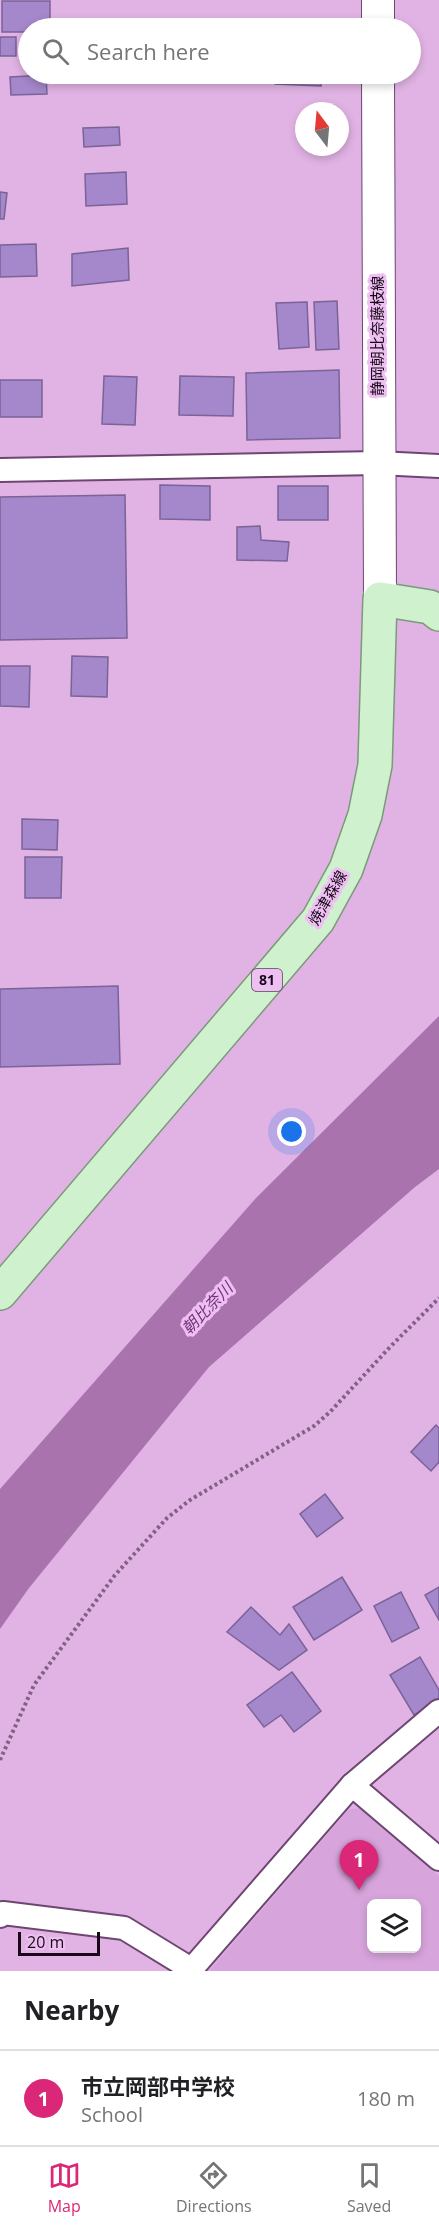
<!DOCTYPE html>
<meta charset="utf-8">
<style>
:root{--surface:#fff;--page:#f6f6f6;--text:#202124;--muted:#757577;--line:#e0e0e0;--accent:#db2777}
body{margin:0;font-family:"Open Sans","Noto Sans JP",sans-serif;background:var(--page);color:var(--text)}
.controls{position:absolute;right:18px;bottom:18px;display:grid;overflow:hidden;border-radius:9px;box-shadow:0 3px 9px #0003}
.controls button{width:54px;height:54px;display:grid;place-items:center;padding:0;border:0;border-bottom:2px solid var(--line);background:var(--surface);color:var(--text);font:30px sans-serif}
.compass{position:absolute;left:295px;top:102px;width:54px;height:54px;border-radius:50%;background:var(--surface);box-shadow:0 3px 9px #0003;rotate:344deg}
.scale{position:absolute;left:18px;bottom:15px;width:82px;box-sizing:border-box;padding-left:6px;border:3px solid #180819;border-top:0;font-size:16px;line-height:21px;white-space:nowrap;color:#180819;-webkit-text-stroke:4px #eec0f2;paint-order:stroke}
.you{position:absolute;left:292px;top:1132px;width:21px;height:21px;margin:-15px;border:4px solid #fff;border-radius:50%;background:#1a73e8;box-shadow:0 0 0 9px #1a73e833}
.badge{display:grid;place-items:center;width:39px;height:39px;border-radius:50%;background:var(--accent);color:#fff;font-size:20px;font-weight:700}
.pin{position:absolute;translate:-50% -50px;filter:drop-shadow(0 2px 3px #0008)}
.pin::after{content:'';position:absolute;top:32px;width:21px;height:18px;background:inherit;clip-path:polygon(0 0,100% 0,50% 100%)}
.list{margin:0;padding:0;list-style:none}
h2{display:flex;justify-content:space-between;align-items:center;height:78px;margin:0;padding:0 24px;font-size:26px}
h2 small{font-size:20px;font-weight:400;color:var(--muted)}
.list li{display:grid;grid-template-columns:39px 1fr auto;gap:18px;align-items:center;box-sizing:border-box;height:96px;padding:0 24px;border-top:2px solid var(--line)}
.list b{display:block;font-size:22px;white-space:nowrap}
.list p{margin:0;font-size:20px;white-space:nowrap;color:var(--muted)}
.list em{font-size:20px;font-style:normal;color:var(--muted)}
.icon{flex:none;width:33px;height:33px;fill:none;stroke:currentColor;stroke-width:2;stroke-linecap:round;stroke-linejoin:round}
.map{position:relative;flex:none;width:439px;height:1971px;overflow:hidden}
.search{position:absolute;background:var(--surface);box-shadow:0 3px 9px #0003;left:18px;right:18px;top:18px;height:66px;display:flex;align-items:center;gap:15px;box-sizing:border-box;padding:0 21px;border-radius:33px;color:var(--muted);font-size:22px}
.sheet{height:174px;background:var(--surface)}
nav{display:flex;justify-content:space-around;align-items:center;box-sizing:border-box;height:84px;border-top:2px solid var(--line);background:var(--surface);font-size:16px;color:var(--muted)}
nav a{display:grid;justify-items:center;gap:3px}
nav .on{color:var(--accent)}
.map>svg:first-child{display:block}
.built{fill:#d7a5dc;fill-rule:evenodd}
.water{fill:#a974ad}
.building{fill:#a587cb;stroke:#796397;stroke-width:1.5}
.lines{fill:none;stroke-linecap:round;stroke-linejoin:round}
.street-casing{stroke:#6d4671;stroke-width:26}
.secondary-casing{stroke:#6d4671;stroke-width:34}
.primary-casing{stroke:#7a9a79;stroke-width:36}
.path{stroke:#816283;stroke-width:4;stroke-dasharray:3 3;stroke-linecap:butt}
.street{stroke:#fff;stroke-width:22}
.secondary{stroke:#fff;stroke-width:32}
.primary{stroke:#cff1ce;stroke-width:33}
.labels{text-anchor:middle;stroke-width:6;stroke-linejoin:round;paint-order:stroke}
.shield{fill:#eec0f2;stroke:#583f5a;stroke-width:1.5}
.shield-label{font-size:14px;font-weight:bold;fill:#180819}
.street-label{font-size:15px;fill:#180819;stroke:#eec0f2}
.water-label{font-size:16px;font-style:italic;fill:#73327a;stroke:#eec0f2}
</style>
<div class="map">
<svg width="439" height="1971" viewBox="0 0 439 1971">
<rect width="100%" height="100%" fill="#e1b3e4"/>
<path class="built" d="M 361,1808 L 439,1876 L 439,1971 L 209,1971 L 349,1809 ZM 372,1904 L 416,1904 L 416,1948 L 372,1948 Z"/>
<path class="water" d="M 439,1016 L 439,1169 L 415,1187 L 209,1367 L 29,1588 L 0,1629 L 0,1489 L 256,1198 Z"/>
<g class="building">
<path d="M 2,1 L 50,1 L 50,28 L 28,28 L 28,32 L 2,32 Z"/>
<rect x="83" y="21" width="48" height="7"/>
<rect x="0" y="37" width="16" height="19"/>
<path d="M 275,74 L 321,74 L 321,86 L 275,84 Z"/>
<path d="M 46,75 L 47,94 L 11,95 L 10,77 Z"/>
<path d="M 119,127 L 120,145 L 84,147 L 83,128 Z"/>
<path d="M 126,172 L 127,204 L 86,206 L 85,174 Z"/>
<path d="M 0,192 L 7,193 L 4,219 L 0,219 Z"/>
<path d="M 36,244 L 37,276 L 0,277 L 0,245 Z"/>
<path d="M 128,248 L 129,280 L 72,286 L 72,254 Z"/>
<path d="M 337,301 L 339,349 L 316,350 L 314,302 Z"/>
<path d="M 307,302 L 309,347 L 279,349 L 276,303 Z"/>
<path d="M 339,370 L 340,438 L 247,440 L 246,373 Z"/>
<path d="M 104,376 L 137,377 L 135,425 L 102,424 Z"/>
<path d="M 180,376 L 234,377 L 233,416 L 179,415 Z"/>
<rect x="0" y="380" width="42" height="37"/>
<path d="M 160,485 L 210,486 L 210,520 L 160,519 Z"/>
<rect x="278" y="486" width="50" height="34"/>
<path d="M 125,495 L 127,638 L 0,640 L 0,497 Z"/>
<path d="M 260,526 L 261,540 L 289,542 L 287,561 L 237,560 L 237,527 Z"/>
<path d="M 72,656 L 108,657 L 107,697 L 71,696 Z"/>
<path d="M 0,666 L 30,666 L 29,707 L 0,706 Z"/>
<path d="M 22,819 L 58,820 L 57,850 L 22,849 Z"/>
<path d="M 25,857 L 62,857 L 61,898 L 25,898 Z"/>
<path d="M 118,986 L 120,1064 L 0,1067 L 0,989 Z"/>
<path d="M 436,1425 L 439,1428 L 439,1462 L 431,1471 L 411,1452 Z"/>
<path d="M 325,1494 L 343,1518 L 317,1537 L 300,1514 Z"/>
<path d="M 342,1577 L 362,1610 L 314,1640 L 293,1607 Z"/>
<path d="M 439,1587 L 439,1620 L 425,1595 Z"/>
<path d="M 401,1592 L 419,1628 L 392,1642 L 374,1606 Z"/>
<path d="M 251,1607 L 280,1635 L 289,1624 L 307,1650 L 279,1670 L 227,1632 Z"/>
<path d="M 420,1657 L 439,1690 L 439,1700 L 414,1715 L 390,1675 Z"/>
<path d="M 292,1672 L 321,1711 L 294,1732 L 281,1715 L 264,1727 L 247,1705 Z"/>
</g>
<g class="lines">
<defs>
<g id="street">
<path d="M 0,470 L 378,463 L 439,466"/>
<path d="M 352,1785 L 439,1859"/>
<path d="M 0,1916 L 3,1913 L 124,1928 L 191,1969"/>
<path d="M 190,1971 L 352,1785 L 439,1711"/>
</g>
<g id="secondary">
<path d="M 378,28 L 378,0"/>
<path d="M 378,74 L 380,599"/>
</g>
<path id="primary" d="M 0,1293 L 318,920 L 346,869 L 365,815 L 375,765 L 380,599 L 430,607 L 439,614"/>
</defs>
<use href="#street" class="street-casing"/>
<use href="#secondary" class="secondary-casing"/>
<use href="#primary" class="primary-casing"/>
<path class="path" d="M 0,1760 L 34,1685 L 115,1575 L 167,1518 L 190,1500 L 314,1426 L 330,1412 L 390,1347 L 439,1298"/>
<use href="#street" class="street"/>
<use href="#secondary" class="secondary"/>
<use href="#primary" class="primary"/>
</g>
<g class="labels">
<rect class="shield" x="252" y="969" width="30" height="22" rx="4.5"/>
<g class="shield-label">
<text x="267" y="985">81</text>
</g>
<g class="street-label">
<text transform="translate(378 336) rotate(-90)" y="5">静岡朝比奈藤枝線</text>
<text transform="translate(328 898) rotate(-60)" y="5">焼津森線</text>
</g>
<g class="water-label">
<text transform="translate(207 1308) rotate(-46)" y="6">朝比奈川</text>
</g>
</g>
</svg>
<div class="controls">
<button><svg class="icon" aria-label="layers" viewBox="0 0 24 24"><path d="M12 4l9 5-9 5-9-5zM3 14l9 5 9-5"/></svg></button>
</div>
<svg class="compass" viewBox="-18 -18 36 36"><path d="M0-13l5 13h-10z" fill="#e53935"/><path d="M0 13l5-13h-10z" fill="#757577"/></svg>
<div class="scale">20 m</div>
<div class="you"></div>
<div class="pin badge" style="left:359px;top:1890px">1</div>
<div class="search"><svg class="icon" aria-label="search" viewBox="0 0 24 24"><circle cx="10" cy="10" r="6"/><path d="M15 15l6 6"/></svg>Search here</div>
</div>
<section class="sheet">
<h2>Nearby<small></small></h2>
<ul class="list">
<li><span class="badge">1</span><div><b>市立岡部中学校</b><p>School</p></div><em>180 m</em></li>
</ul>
</section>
<nav>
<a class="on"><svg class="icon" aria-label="map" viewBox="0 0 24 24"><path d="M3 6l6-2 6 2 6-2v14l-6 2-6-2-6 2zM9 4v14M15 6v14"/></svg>Map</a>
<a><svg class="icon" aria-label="directions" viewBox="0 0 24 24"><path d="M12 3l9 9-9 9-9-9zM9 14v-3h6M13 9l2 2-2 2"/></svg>Directions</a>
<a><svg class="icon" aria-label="saved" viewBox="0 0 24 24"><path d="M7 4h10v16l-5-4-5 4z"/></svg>Saved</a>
</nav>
